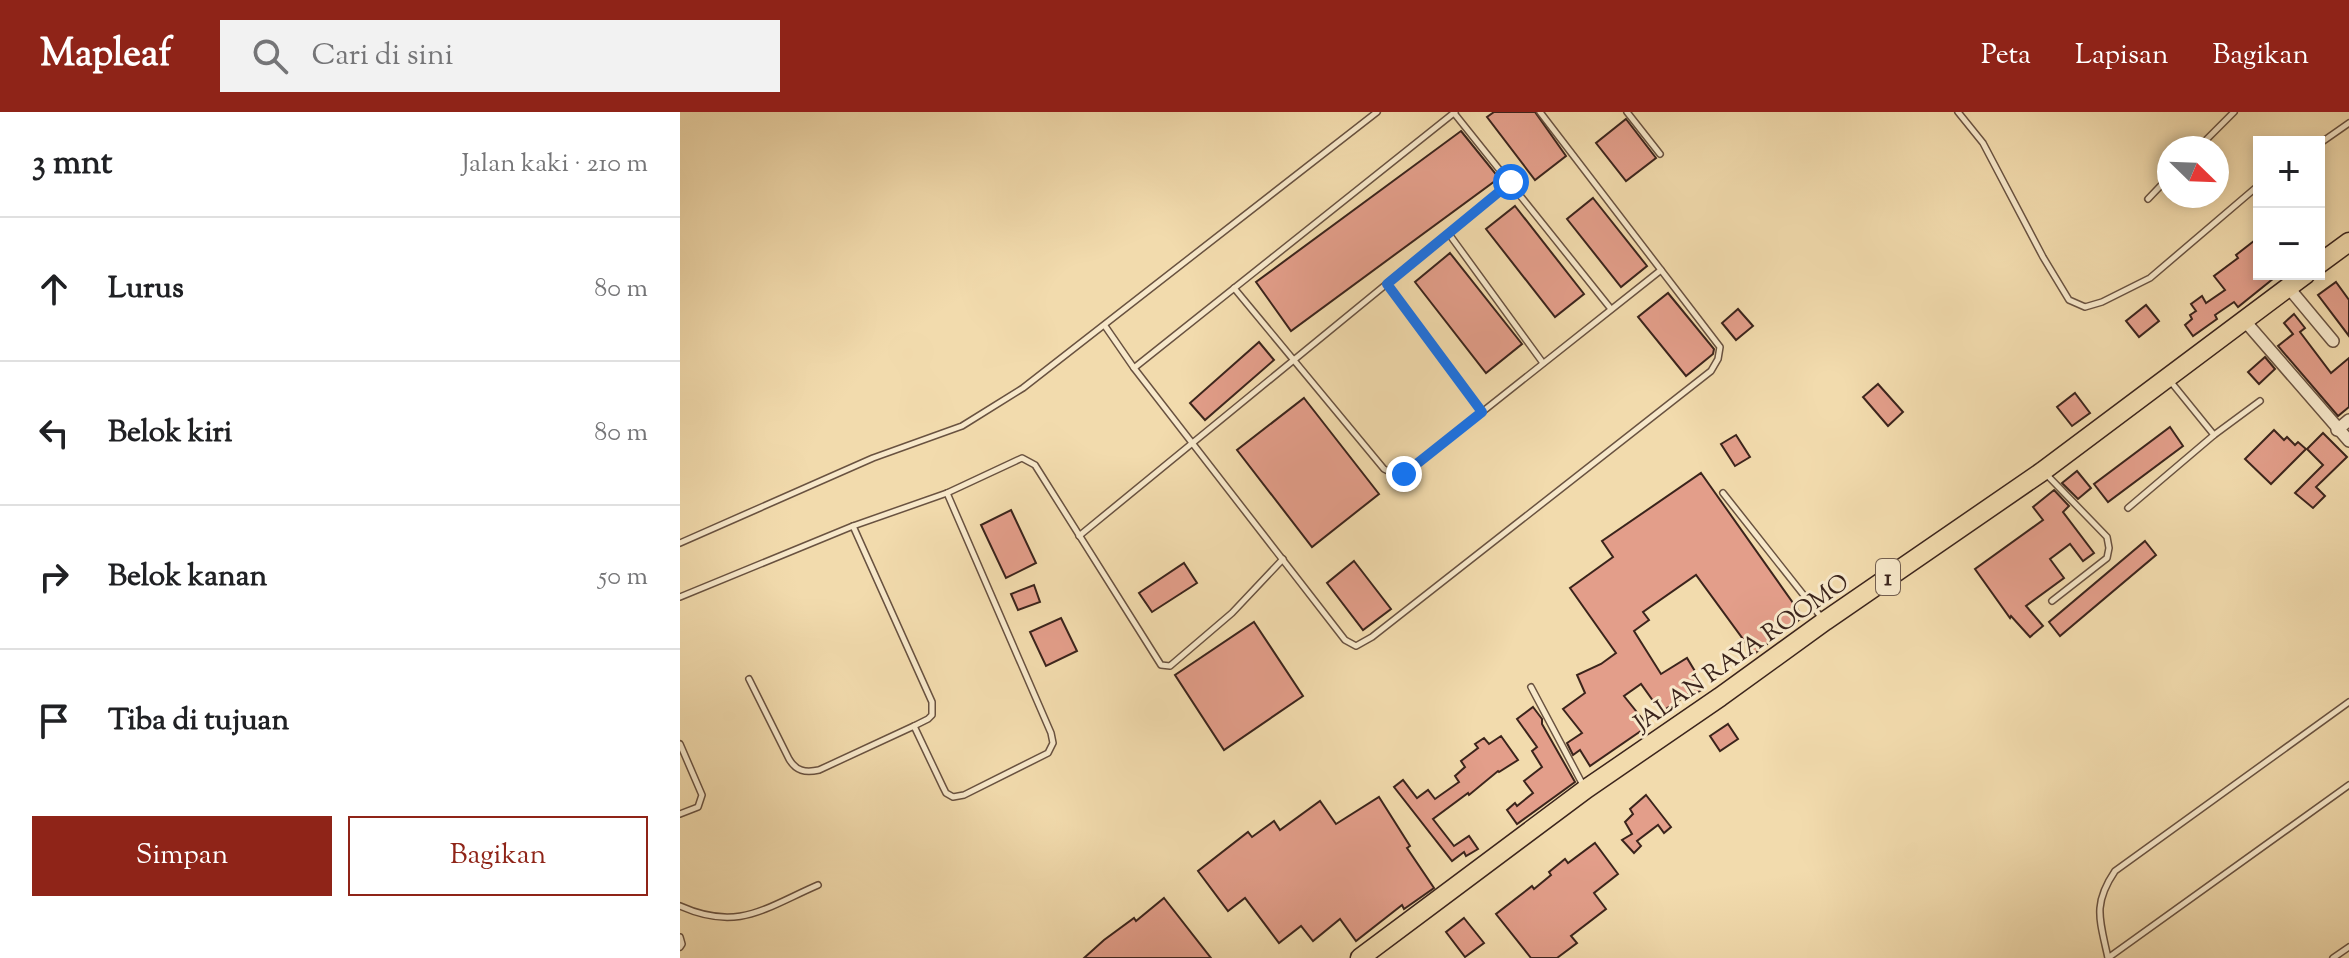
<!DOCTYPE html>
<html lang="id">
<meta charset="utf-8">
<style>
:root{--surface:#fff;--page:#f2f2f2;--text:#202124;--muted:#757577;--line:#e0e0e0;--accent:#8f2418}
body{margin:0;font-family:"Sorts Mill Goudy",serif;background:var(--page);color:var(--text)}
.controls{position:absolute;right:24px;top:24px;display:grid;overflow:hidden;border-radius:0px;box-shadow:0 4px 12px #0003}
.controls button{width:72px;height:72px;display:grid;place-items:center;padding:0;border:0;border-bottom:2px solid var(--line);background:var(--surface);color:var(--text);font:40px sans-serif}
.compass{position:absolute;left:1477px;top:24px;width:72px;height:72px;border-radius:50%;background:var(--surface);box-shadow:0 4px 12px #0003;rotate:113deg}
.stop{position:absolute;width:24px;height:24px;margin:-18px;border:6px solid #1a73e8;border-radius:50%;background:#fff}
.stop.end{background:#1a73e8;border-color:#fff;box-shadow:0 2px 8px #0008}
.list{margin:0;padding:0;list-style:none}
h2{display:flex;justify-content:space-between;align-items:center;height:104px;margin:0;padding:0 32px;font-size:34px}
h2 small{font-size:26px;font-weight:400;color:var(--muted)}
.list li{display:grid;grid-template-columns:52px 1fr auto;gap:24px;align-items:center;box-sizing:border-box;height:144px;padding:0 32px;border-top:2px solid var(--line)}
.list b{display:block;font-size:30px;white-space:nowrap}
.list em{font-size:26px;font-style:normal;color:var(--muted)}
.actions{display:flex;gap:16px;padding:24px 32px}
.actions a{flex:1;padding:18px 0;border:2px solid var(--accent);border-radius:0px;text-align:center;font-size:28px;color:var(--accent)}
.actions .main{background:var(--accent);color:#fff}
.icon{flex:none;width:44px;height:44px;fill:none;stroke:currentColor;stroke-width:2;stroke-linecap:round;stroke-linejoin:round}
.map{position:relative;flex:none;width:1669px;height:846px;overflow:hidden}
header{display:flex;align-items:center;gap:48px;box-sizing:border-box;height:112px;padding:0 40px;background:var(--accent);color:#fff}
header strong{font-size:38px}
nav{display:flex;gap:44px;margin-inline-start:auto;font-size:28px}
.search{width:560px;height:72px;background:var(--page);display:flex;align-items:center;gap:20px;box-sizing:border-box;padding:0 28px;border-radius:0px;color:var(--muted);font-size:30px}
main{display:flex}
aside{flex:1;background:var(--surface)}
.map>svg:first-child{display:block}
.building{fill:#e39e8a;stroke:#3b241c;stroke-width:2}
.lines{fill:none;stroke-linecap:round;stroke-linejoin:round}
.service-casing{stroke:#695240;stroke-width:8}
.minor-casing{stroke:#695240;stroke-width:14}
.trunk-casing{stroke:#3b241c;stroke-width:21}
.service{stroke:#f7e8ca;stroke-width:5}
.minor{stroke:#f7e8ca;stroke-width:11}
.trunk{stroke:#f2dbad;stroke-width:18}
.route{stroke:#1a73e8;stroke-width:10}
.labels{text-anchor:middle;stroke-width:6;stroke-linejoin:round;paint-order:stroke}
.shield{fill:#f7e8ca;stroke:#735f50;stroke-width:2}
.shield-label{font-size:22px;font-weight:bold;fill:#3b241c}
.street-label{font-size:24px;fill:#3b241c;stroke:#f7e8ca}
</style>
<header>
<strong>Mapleaf</strong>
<div class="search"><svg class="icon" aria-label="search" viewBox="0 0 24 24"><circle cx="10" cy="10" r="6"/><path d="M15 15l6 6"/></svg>Cari di sini</div>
<nav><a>Peta</a><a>Lapisan</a><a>Bagikan</a></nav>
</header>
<main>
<aside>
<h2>3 mnt<small>Jalan kaki · 210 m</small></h2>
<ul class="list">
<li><svg class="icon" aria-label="ahead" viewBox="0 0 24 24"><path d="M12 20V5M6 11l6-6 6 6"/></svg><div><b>Lurus</b></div><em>80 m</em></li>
<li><svg class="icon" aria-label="left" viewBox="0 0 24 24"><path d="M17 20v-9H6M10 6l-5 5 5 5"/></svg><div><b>Belok kiri</b></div><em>80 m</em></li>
<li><svg class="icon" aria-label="right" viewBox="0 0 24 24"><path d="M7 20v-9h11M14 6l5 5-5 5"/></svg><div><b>Belok kanan</b></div><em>50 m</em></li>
<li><svg class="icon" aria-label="arrive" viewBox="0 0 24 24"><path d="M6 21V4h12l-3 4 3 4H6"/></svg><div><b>Tiba di tujuan</b></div></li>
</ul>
<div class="actions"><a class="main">Simpan</a><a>Bagikan</a></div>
</aside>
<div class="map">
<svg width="1669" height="846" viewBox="0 0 1669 846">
<rect width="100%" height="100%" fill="#f2dbad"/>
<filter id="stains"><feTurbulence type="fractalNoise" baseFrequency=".0025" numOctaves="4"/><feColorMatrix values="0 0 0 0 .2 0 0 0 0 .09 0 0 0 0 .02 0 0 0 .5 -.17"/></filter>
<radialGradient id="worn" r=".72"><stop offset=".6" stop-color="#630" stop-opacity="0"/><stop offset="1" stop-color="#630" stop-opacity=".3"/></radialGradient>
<g class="building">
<path d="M 814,0 L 855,0 L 886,44 L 855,68 L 807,5 Z"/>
<path d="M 946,7 L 976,46 L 946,69 L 916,31 Z"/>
<path d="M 781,19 L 819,66 L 611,219 L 576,170 Z"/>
<path d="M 913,86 L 967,154 L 941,175 L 887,107 Z"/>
<path d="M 835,94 L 904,182 L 875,205 L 806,117 Z"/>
<path d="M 1579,125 L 1579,162 L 1599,162 L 1558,195 L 1554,190 L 1535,203 L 1537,207 L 1513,224 L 1505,213 L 1512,207 L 1510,203 L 1516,199 L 1511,192 L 1522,184 L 1526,191 L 1545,178 L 1534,164 L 1558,146 L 1556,143 Z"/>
<path d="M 770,141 L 842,232 L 806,261 L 735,170 Z"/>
<path d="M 1656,170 L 1669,188 L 1669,224 L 1638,183 Z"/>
<path d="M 988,181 L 1034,237 L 1033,242 L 1006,264 L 958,205 Z"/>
<path d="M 1466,193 L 1479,209 L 1459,225 L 1446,209 Z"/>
<path d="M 1058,197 L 1073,214 L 1056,228 L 1042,211 Z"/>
<path d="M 1614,202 L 1625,216 L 1620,220 L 1651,261 L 1669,246 L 1669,295 L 1658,304 L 1598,234 L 1613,222 L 1604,211 Z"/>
<path d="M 579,230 L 594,248 L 525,308 L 510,291 Z"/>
<path d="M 1585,245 L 1595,257 L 1579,272 L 1568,260 Z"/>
<path d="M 1198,272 L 1223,300 L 1208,314 L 1183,285 Z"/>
<path d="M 1395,281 L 1410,301 L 1392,314 L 1377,295 Z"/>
<path d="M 624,286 L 699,382 L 632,435 L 557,338 Z"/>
<path d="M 1490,315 L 1503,334 L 1428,390 L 1414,372 Z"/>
<path d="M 1594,318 L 1604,328 L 1607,325 L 1615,333 L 1618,330 L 1626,337 L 1591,372 L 1565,347 Z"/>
<path d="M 1643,321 L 1667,345 L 1636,375 L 1645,384 L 1633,396 L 1615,381 L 1643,353 L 1627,337 Z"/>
<path d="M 1056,323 L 1070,345 L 1055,354 L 1041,332 Z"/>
<path d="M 1397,359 L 1411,376 L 1398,387 L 1382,371 Z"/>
<path d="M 1021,361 L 1123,505 L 1074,542 L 1016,463 L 963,500 L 969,508 L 954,519 L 981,562 L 1007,546 L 1025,576 L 1013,583 L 1012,580 L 981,600 L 961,572 L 944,584 L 968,614 L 910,654 L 900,638 L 893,643 L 887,631 L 902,621 L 883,597 L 905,581 L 897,563 L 921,552 L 936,541 L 890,476 L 933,445 L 922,429 Z"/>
<path d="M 1374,378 L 1389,394 L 1383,400 L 1414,441 L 1403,449 L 1390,432 L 1370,447 L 1384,466 L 1346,494 L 1363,514 L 1350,525 L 1331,504 L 1330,506 L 1295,457 L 1363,408 L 1353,395 Z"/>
<path d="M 331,398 L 356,451 L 326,466 L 301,413 Z"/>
<path d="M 1465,429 L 1476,443 L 1380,524 L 1369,510 Z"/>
<path d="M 674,449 L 711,497 L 683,518 L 647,471 Z"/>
<path d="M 504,451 L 517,471 L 472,500 L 459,481 Z"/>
<path d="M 354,473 L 360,490 L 338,498 L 331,482 Z"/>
<path d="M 381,506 L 397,539 L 366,554 L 350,520 Z"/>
<path d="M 574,510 L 623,584 L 544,638 L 495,563 Z"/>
<path d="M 853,595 L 862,607 L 862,612 L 895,670 L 837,712 L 827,698 L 835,691 L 837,694 L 853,681 L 844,669 L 862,655 L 852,639 L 857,635 L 837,607 Z"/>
<path d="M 1048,612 L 1058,627 L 1040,639 L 1030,624 Z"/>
<path d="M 821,624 L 838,648 L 819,660 L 818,659 L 789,683 L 788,681 L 753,707 L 774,734 L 789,724 L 798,737 L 786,744 L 784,740 L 772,749 L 714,675 L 723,668 L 737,686 L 748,678 L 755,687 L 779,670 L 775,664 L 785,655 L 781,649 L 798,636 L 795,632 L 804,626 L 809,632 Z"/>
<path d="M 966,683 L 991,715 L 984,721 L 978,713 L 957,729 L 961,734 L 954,741 L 942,728 L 952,722 L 945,710 L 953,702 L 950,697 Z"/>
<path d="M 699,685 L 730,734 L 727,736 L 754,776 L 724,797 L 722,793 L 676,829 L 660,807 L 633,829 L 621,814 L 599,831 L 565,786 L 548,799 L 518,759 L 568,720 L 572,725 L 594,709 L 600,718 L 640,689 L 656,712 Z"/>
<path d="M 915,731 L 938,762 L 914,781 L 926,797 L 891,824 L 897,831 L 877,846 L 851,846 L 816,802 L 852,774 L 854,777 L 871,763 L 869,760 L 885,747 L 888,751 Z"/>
<path d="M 484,786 L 531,846 L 404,846 L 424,828 L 454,806 L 456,809 Z"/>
<path d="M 784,806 L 804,831 L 785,845 L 766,820 Z"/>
</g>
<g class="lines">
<defs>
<g id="service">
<path d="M 947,0 L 980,42"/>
<path d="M 1278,0 L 1303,31 L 1363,145 L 1389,188 L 1405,195 L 1422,190 L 1470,166 L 1579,73"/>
<path d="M 774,1 L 931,197"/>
<path d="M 1639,32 L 1669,11"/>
<path d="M 1518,36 L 1554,0"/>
<path d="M 1468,87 L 1489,65"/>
<path d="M 769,122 L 863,251"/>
<path d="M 707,172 L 802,300"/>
<path d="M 554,176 L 704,357 L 714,362 L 724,362 L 981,158"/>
<path d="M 425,214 L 454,256 L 665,528 L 676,534 L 692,525 L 1031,259 L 1038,247 L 1040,235 L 860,0"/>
<path d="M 454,256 L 775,0"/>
<path d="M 1491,270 L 1534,323"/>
<path d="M 1366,362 L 1427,425 L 1429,436 L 1427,446 L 1372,489"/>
<path d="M 1043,381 L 1141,505"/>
<path d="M 1448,396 L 1534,323 L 1580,289"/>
<path d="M 173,414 L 252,590 L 252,603 L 248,607 L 234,614"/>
<path d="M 399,424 L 831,70"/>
<path d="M 0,431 L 193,346 L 282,314 L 343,276 L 697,0"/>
<path d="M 0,485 L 173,414 L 267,381 L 342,346 L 355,353 L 481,553 L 490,554 L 552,501 L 603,447"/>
<path d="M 69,567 L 109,647 C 116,659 125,661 139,658 L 234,614 L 263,675 L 266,681 L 273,685 L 284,683 L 368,641 L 373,631 L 371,621 L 267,381"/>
<path d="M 851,575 L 903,673"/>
<path d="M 1669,590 L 1435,759 C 1412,793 1420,808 1428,846 L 1669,673"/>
<path d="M 0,632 L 22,683 L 18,695 L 0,702"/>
<path d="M 0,794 C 58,820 85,796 138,773"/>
<path d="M 0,825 L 2,832 L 0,835"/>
<path d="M 1653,846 L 1669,835"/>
</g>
<g id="minor">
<path d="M 1608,175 L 1653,229"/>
<path d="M 1564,208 L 1669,329"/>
<path d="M 1657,318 L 1669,308"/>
</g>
<g id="trunk">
<path d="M 1639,152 L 1669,130"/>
<path d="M 680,846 L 906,677 L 1040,585 L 1145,509 L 1363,359 L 1626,162"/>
</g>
</defs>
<use href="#service" class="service-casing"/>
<use href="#minor" class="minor-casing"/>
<use href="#trunk" class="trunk-casing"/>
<use href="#service" class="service"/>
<use href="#minor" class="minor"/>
<use href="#trunk" class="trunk"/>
</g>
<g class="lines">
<path class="route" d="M 724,362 L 802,300 L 707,172 L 831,70"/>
</g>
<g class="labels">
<rect class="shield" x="1196" y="447" width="24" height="36" rx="6"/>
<g class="shield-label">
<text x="1208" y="473">1</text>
</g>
<g class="street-label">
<text transform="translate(1061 540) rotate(-35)" y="8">JALAN RAYA ROOMO</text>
</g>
</g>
<rect width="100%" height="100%" filter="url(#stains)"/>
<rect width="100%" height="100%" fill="url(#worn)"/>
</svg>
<div class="controls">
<button>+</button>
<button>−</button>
</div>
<svg class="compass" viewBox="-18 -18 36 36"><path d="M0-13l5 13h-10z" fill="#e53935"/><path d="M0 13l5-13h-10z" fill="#757577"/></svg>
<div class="stop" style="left:831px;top:70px"></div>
<div class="stop end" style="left:724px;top:362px"></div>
</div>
</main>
